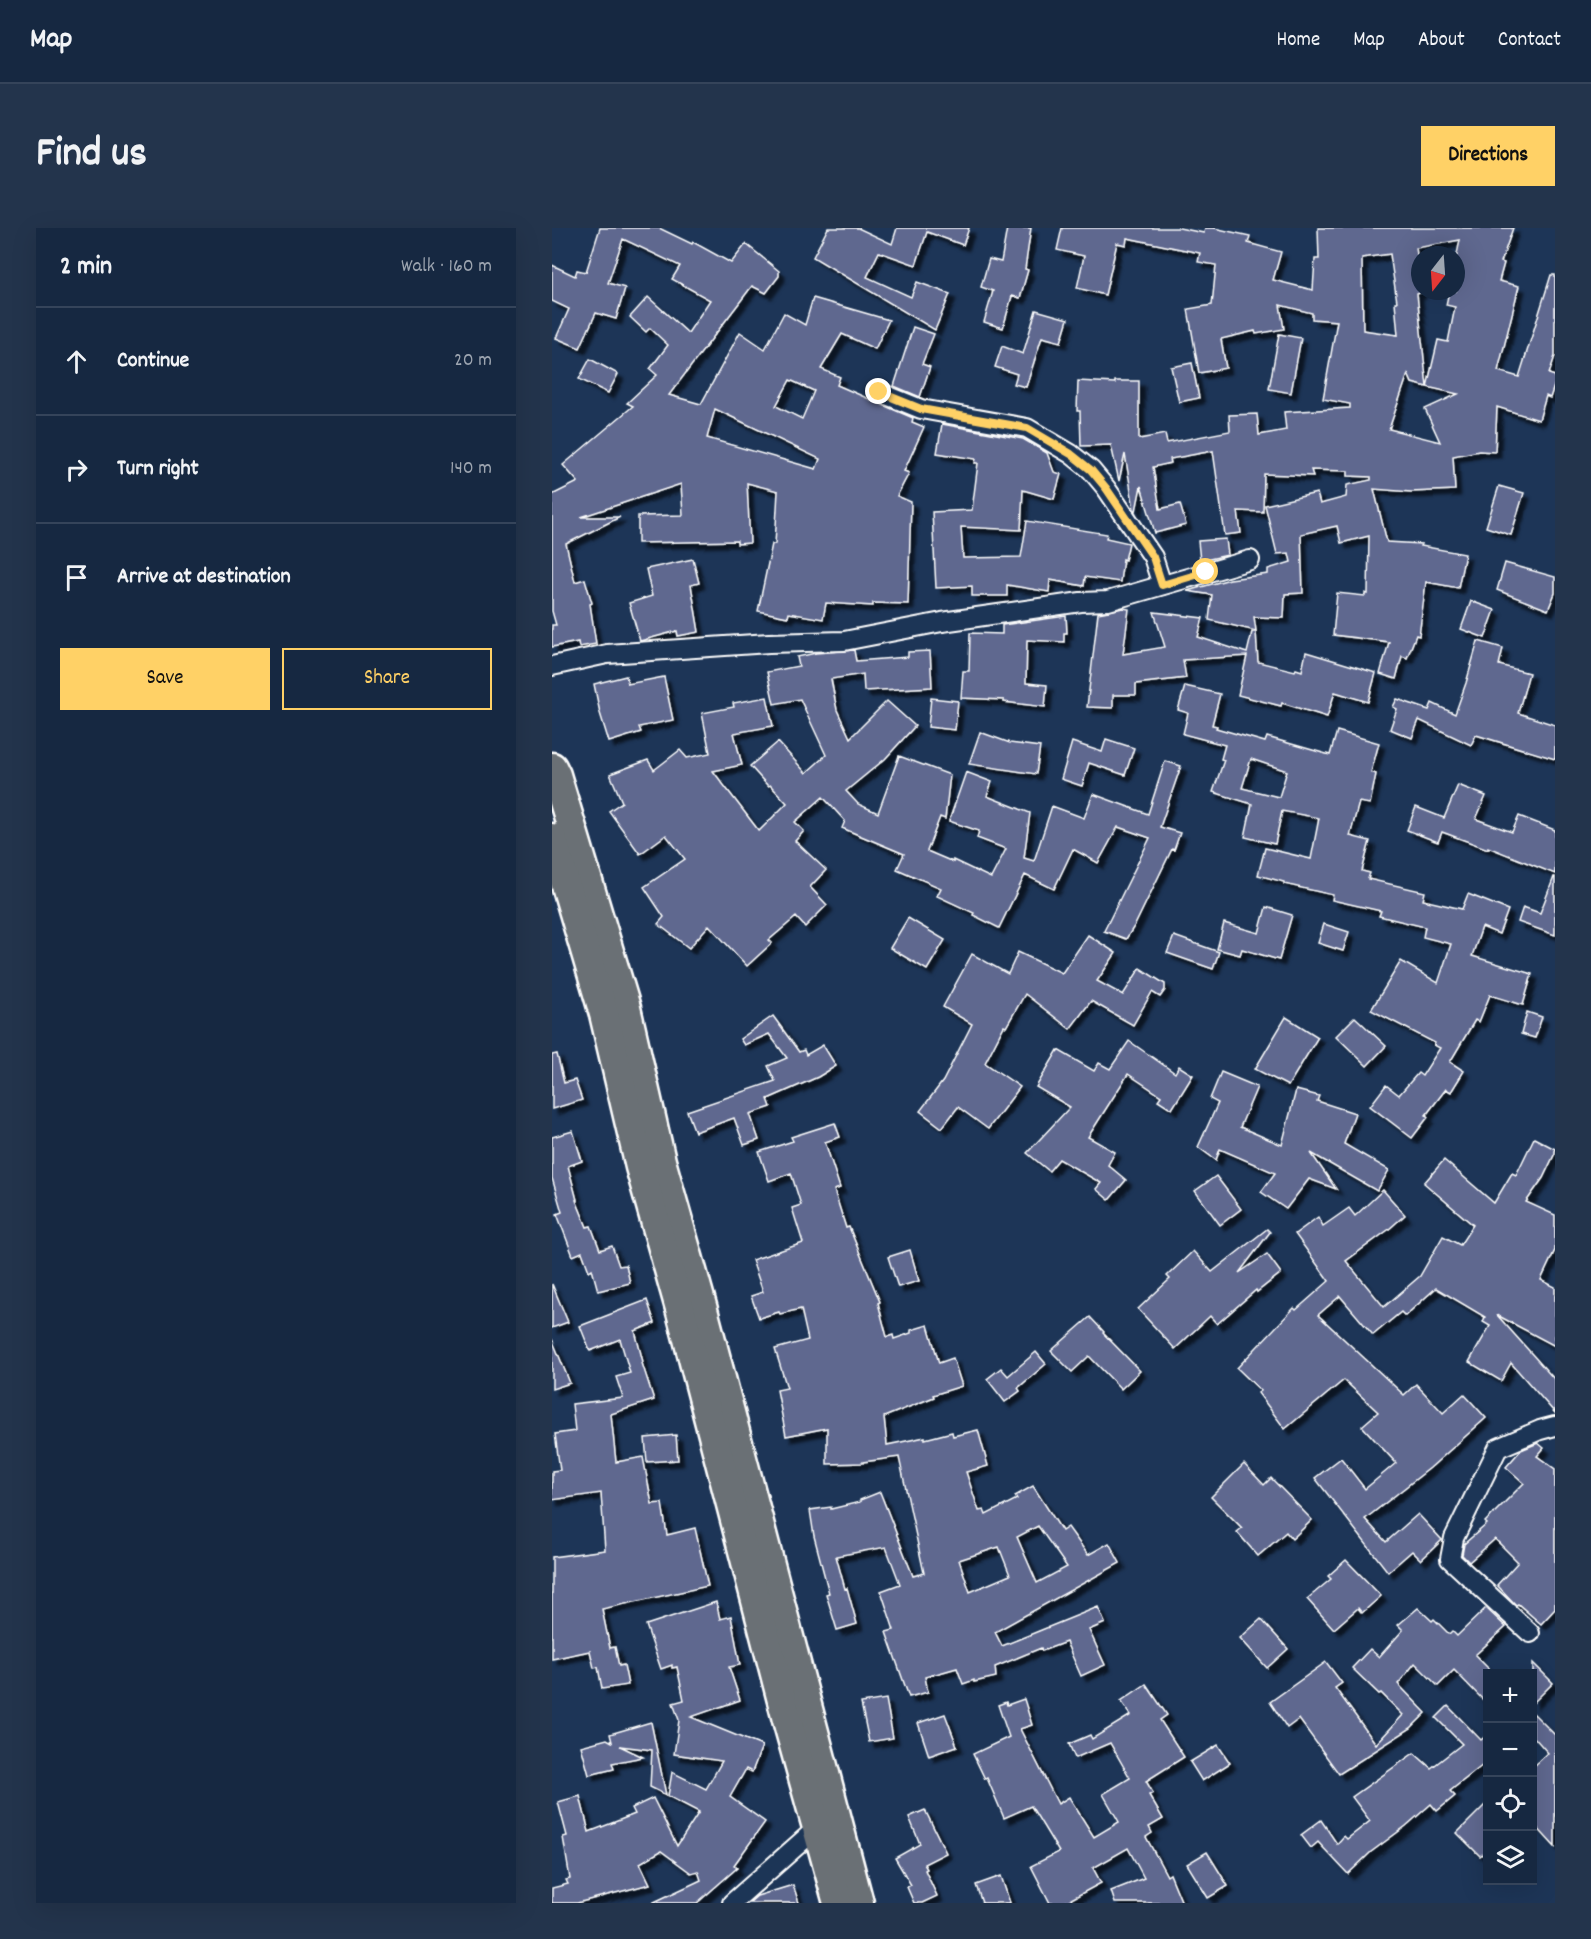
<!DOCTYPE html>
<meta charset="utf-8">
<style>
:root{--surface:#162841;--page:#23344c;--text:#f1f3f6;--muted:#9ea6b1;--line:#35445a;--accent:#ffd166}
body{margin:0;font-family:Dekko,sans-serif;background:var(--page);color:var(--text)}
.controls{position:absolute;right:18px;bottom:18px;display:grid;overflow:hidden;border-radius:0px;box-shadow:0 6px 24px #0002}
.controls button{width:54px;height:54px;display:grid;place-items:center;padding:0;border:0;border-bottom:2px solid var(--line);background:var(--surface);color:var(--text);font:30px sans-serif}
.compass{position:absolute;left:859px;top:18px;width:54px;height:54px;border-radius:50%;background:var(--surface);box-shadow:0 6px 24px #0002;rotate:197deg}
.stop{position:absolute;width:18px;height:18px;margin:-14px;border:4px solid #ffd166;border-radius:50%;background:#fff}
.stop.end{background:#ffd166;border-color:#fff;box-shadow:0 2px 6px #0008}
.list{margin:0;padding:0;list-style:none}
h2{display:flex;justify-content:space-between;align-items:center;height:78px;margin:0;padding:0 24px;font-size:26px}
h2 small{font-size:20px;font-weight:400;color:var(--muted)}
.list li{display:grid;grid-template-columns:39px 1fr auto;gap:18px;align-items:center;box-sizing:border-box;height:108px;padding:0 24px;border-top:2px solid var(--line)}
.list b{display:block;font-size:22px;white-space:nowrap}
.list em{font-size:20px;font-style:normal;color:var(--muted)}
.actions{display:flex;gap:12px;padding:18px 24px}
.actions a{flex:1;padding:14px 0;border:2px solid var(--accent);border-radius:0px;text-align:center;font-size:21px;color:var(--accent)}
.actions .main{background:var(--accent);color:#111}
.icon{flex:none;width:33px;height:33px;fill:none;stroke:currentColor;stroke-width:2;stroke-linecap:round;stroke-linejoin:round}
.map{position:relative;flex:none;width:1003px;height:1675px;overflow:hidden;border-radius:0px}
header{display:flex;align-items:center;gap:36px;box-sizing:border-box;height:84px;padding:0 30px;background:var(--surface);border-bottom:2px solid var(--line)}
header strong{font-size:28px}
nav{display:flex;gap:33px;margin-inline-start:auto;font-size:21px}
.intro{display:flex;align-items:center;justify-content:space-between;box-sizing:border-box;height:144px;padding:0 36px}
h1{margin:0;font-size:42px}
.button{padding:15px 27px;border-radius:0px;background:var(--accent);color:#111;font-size:21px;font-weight:700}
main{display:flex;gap:36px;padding:0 36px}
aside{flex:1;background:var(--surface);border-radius:0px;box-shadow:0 6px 24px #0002}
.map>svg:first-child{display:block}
.building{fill:#5e678f;stroke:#fff;stroke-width:1.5;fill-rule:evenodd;filter:url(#shadow)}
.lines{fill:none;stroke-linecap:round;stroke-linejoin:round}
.minor-casing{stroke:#fff;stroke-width:22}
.primary-casing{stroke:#fff;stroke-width:33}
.minor{stroke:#1d3557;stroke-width:18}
.primary{stroke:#6a7074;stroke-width:28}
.route{stroke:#ffd166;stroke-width:8}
</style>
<header>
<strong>Map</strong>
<nav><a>Home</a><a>Map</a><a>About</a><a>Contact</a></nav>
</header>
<div class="intro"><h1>Find us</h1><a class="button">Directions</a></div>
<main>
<aside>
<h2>2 min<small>Walk · 160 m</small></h2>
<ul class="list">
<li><svg class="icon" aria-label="ahead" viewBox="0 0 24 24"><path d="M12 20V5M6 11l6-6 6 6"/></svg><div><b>Continue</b></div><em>20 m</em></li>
<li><svg class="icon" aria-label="right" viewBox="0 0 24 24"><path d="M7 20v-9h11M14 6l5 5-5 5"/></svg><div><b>Turn right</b></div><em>140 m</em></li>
<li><svg class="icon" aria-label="arrive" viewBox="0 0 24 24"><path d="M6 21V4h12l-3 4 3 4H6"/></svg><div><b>Arrive at destination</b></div></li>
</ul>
<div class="actions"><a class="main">Save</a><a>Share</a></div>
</aside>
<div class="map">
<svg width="1003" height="1675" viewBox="0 0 1003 1675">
<defs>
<filter id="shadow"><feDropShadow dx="5.5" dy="5.5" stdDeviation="1.5" flood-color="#0009"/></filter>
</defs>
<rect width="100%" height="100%" fill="#1d3557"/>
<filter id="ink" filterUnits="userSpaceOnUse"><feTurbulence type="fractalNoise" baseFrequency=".0167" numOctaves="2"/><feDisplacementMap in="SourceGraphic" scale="12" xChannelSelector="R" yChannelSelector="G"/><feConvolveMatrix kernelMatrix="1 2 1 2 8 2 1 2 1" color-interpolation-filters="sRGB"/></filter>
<g filter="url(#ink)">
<g class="building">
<path d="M 48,0 L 107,0 L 140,16 L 141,14 L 179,35 L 194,16 L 227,43 L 227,48 L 214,65 L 200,58 L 117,167 L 149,176 L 188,104 L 213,121 L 232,85 L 253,97 L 261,70 L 337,92 L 323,121 L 290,106 L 269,141 L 288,149 L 285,157 L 361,190 L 360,194 L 372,199 L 352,243 L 357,245 L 345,268 L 359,274 L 356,376 L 321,375 L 321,378 L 274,375 L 271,391 L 237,385 L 236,389 L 206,383 L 220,316 L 223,316 L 226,263 L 195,255 L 198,315 L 185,316 L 185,313 L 86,315 L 86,288 L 131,287 L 129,256 L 29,289 L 68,289 L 14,316 L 23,354 L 33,351 L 40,375 L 38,376 L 44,416 L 27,419 L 26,414 L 0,419 L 0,397 L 4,397 L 0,383 L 0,267 L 26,254 L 11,237 L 81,178 L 75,175 L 105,147 L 98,141 L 116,117 L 98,100 L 94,104 L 78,89 L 96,69 L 136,105 L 158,72 L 120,51 L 128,38 L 71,11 L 56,55 L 73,60 L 64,91 L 44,85 L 28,120 L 4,110 L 17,81 L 0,73 L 0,37 L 23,48 L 25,42 L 34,44 ZM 238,152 L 262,163 L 250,191 L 224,178 ZM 163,181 L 268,231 L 264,241 L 155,210 Z"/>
<path d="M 276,0 L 306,0 L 340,16 L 345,0 L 417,0 L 411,17 L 375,4 L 364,37 L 327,24 L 315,49 L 359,69 L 365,54 L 398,66 L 383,102 L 261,29 Z"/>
<path d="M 455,0 L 479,0 L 473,41 L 476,42 L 468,70 L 460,68 L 451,100 L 432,94 L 441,63 L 429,59 L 437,31 L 449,34 Z"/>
<path d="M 510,0 L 627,0 L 652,5 L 653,0 L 662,0 L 698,8 L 696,15 L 729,24 L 721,52 L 761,62 L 763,31 L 767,31 L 766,0 L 961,0 L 949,34 L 952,35 L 947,53 L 967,58 L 946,143 L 967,149 L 999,47 L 1003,47 L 1003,128 L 997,146 L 1003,148 L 1003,155 L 998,170 L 994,168 L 987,192 L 945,179 L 943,224 L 927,223 L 901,228 L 903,262 L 859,264 L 822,261 L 835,314 L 870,316 L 869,318 L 913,326 L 906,360 L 874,354 L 867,408 L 864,407 L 855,430 L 850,428 L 844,451 L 828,446 L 837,414 L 781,407 L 785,365 L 813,368 L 813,365 L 816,366 L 817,308 L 789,315 L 785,298 L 749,306 L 751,365 L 733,366 L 732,390 L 702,389 L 704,403 L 657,392 L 660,367 L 635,363 L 678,351 L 716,346 L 716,341 L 739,334 L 737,325 L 725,326 L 713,277 L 765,265 L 768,276 L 794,269 L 795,257 L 819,252 L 819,249 L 796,248 L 796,243 L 759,242 L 761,248 L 712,246 L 711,284 L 686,283 L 689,305 L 673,307 L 661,223 L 618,231 L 619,235 L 601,239 L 608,281 L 628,276 L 634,297 L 603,305 L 589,258 L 584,283 L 582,281 L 573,226 L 567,253 L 559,217 L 529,218 L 528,183 L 525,183 L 526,153 L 563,155 L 563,153 L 587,153 L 587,211 L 613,206 L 615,215 L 678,203 L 677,187 L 705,186 L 707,207 L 734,202 L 732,184 L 798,180 L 798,176 L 771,171 L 785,93 L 760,91 L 760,85 L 728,77 L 732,101 L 704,106 L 703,103 L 669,111 L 674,140 L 647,145 L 636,81 L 660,77 L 664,37 L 646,34 L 648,25 L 575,10 L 574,17 L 565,15 L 553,67 L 525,60 L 532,28 L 505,22 ZM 908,12 L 904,31 L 904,63 L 897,63 L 894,77 L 903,79 L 896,114 L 886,112 L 875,159 L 906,166 L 873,181 L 888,214 L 837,201 L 856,146 L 860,155 L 875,159 L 865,66 L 868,65 L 868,47 L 864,20 ZM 838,26 L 845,74 L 843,74 L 846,107 L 811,102 L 810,30 Z"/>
<path d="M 484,82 L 516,91 L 509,114 L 490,109 L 474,159 L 462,156 L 465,146 L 443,139 L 450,118 L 471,126 Z"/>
<path d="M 361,99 L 382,106 L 370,136 L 378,139 L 368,169 L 342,158 Z"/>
<path d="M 727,106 L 749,110 L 739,165 L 717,161 Z"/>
<path d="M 38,131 L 66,146 L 56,165 L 27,151 Z"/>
<path d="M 640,135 L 647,170 L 627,174 L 619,139 Z"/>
<path d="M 390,196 L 471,211 L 495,225 L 502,244 L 509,246 L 502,271 L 471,262 L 469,302 L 409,299 L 411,330 L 469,329 L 475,293 L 555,306 L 554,310 L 577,315 L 573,332 L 571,331 L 568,354 L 533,349 L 532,358 L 498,352 L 497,364 L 455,357 L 455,368 L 420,368 L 420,358 L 384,360 L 380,284 L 420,282 L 426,235 L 423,235 L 424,231 L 385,225 Z"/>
<path d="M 947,258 L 972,265 L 959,307 L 934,299 Z"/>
<path d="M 674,311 L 676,327 L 648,333 L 646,313 Z"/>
<path d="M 141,331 L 147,355 L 139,357 L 147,404 L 126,408 L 125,403 L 88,413 L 77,375 L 100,368 L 94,341 Z"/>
<path d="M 953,335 L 1003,349 L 1003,365 L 996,382 L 945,362 Z"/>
<path d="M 919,373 L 943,382 L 933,410 L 909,401 Z"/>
<path d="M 571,380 L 577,381 L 571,426 L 613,419 L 602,384 L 651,390 L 646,409 L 695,425 L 700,404 L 704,404 L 706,434 L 743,443 L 744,441 L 750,443 L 754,424 L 824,445 L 816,474 L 783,464 L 775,489 L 730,475 L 729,478 L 686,467 L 695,428 L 631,432 L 634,450 L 584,456 L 584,467 L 561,467 L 561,480 L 535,479 L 546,385 Z"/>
<path d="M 514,388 L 515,405 L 512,405 L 512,414 L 475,412 L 474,455 L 495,457 L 493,479 L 452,474 L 452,472 L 409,470 L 411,443 L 417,443 L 418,405 L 450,406 L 450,397 Z"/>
<path d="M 926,413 L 951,420 L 947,437 L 977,445 L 966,485 L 1003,497 L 1003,531 L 924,507 L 919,517 L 867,492 L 860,510 L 838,501 L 845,481 L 841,479 L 845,471 L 877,482 L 880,475 L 903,486 L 914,455 Z"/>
<path d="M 302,422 L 304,433 L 356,429 L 356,424 L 378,423 L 380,459 L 312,463 L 311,446 L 279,451 L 285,482 L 298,510 L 335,473 L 363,498 L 333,531 L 294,563 L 306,576 L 326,585 L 347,528 L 398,547 L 393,591 L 388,589 L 375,623 L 401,634 L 401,632 L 439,650 L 454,621 L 425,610 L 427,603 L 397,593 L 414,544 L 440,554 L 435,568 L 478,585 L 472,630 L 482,633 L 500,578 L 532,590 L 541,566 L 596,586 L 613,533 L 629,538 L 608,599 L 628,605 L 622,622 L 620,621 L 583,697 L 574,711 L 552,703 L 598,610 L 566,599 L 546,635 L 521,621 L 502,661 L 473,647 L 447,700 L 421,687 L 422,685 L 385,668 L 389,660 L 345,641 L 352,626 L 290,600 L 293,593 L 271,569 L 243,594 L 252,603 L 243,613 L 274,642 L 258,659 L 275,677 L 253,699 L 244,689 L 217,712 L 220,715 L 195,738 L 157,697 L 137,720 L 106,696 L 112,689 L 92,659 L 133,631 L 114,607 L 88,626 L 57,583 L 70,574 L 58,546 L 96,532 L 102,542 L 128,522 L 135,530 L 158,525 L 150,485 L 182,479 L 181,475 L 215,469 L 221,498 L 182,505 L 190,537 L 161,543 L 207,603 L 235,575 L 218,557 L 216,558 L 198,538 L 226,514 L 254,545 L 274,527 L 248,471 L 222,476 L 215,444 L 247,438 L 245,429 L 264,425 Z"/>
<path d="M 74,448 L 76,456 L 112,449 L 121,492 L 87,499 L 89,504 L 57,514 L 48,485 L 42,456 Z"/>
<path d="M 633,458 L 668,466 L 660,497 L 665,498 L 664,500 L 713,514 L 715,509 L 778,527 L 785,503 L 827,515 L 819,544 L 824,546 L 818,576 L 807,574 L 798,608 L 818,613 L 810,643 L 818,645 L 816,651 L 873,664 L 871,672 L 910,681 L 916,666 L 956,682 L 947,706 L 930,699 L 920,728 L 980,746 L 971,777 L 938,767 L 927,794 L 923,792 L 898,834 L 912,843 L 899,864 L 894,861 L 874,887 L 876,889 L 860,910 L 818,878 L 834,857 L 847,867 L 866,845 L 870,848 L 888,820 L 882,817 L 883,815 L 819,782 L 849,733 L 886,755 L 899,716 L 871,709 L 873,699 L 827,688 L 829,683 L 780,672 L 781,667 L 732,656 L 732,654 L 706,647 L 713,620 L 759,631 L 767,590 L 730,583 L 723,616 L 693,609 L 700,576 L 661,564 L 672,532 L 669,531 L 673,517 L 631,506 L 636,485 L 626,482 ZM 699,531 L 735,543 L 727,569 L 690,560 Z"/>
<path d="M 379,470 L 406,473 L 403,502 L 376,499 Z"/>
<path d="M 428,504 L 458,515 L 488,519 L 484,546 L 417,536 Z"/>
<path d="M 554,511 L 582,520 L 573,547 L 537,535 L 530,558 L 509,551 L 520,514 L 550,524 Z"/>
<path d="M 906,557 L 934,568 L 924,591 L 960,604 L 967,588 L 1003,602 L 1003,646 L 936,619 L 936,621 L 890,604 L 886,614 L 855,602 L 864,579 L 892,590 Z"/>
<path d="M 1002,649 L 1003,649 L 1003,707 L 966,694 L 971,679 L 988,685 Z"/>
<path d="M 714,679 L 740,687 L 727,732 L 690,721 L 688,727 L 665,721 L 672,695 L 707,705 Z"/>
<path d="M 356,690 L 393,712 L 375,742 L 338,720 Z"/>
<path d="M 772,696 L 797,704 L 791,723 L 766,715 Z"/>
<path d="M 536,707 L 564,725 L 545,753 L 571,767 L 588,740 L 613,756 L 613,762 L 608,769 L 600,764 L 581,797 L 539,773 L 518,801 L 473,766 L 454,799 L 452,798 L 433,835 L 468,859 L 436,901 L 406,879 L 390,900 L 368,883 L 391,853 L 420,796 L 391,779 L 420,726 L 456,746 L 466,724 L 510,745 Z"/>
<path d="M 622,708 L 667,724 L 661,741 L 615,725 Z"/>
<path d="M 975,784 L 990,789 L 983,810 L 969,806 Z"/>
<path d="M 221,788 L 247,824 L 252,822 L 254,827 L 271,817 L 284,838 L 266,849 L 216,871 L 219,879 L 198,886 L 207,912 L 192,917 L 182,890 L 143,904 L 135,883 L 223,853 L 216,838 L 235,830 L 217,806 L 192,817 L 188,811 Z"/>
<path d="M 734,789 L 766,809 L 736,858 L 703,841 Z"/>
<path d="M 803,789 L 834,818 L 815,838 L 784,808 Z"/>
<path d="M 577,813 L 623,845 L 627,838 L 641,847 L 620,881 L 606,872 L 609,868 L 576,846 L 536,909 L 563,924 L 556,937 L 574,952 L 557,972 L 544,961 L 549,955 L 507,931 L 497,943 L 475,925 L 518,879 L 484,859 L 506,822 L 542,843 L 547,835 L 558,841 Z"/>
<path d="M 5,826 L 12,855 L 23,852 L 30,872 L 0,881 L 0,827 Z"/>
<path d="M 669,844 L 705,859 L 688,899 L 730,917 L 744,862 L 767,868 L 765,873 L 803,885 L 792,916 L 837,942 L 825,963 L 759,925 L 784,961 L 757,951 L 734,981 L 709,964 L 723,945 L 668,921 L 664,932 L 646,919 L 666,875 L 658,871 Z"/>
<path d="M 283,895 L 288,909 L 273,914 L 288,960 L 282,962 L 294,1000 L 297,999 L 328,1074 L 326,1075 L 335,1109 L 341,1107 L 342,1111 L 359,1105 L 359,1102 L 376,1097 L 387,1135 L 401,1130 L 410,1158 L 381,1167 L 382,1169 L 332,1189 L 335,1217 L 373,1209 L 373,1211 L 400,1204 L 401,1208 L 426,1202 L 436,1238 L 414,1244 L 427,1283 L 432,1282 L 434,1287 L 465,1271 L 463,1268 L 481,1258 L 510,1303 L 516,1299 L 536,1327 L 557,1315 L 568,1335 L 443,1404 L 450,1418 L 546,1379 L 553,1395 L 537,1402 L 553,1437 L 529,1448 L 514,1414 L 490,1423 L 489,1420 L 443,1439 L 444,1449 L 422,1454 L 422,1452 L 411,1456 L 405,1440 L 373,1449 L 376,1464 L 357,1469 L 334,1404 L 342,1402 L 329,1363 L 348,1356 L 334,1319 L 284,1328 L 293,1361 L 295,1360 L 305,1396 L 285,1402 L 274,1366 L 277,1365 L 262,1308 L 258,1282 L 279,1279 L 279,1281 L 308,1274 L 308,1272 L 328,1264 L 361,1348 L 372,1345 L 347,1229 L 311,1234 L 311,1235 L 275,1236 L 275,1200 L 234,1208 L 225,1162 L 235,1160 L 223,1121 L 256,1112 L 249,1081 L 228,1086 L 227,1084 L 207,1090 L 199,1068 L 211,1064 L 200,1032 L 251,1015 L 240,980 L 249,977 L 239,945 L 217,953 L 207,924 L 241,913 L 239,909 ZM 486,1298 L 515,1339 L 485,1355 L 465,1309 ZM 447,1319 L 458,1347 L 418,1364 L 407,1332 Z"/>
<path d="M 21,903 L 30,933 L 16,938 L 25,972 L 24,972 L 35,999 L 39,998 L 48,1022 L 60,1018 L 67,1038 L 74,1037 L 78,1055 L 46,1063 L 40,1041 L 37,1043 L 30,1024 L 21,1028 L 5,986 L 10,984 L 0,950 L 0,909 Z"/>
<path d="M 982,910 L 1003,921 L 1003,925 L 991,950 L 974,974 L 1003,987 L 1003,1022 L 989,1052 L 1003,1059 L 1003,1118 L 945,1087 L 1003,1152 L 1003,1185 L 959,1135 L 949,1153 L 917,1134 L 938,1098 L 931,1094 L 933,1089 L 884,1060 L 853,1088 L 849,1084 L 821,1107 L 788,1068 L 766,1087 L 852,1167 L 864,1156 L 891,1185 L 912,1166 L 934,1190 L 878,1240 L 813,1291 L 834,1314 L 866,1286 L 890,1312 L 869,1332 L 860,1323 L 836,1344 L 763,1250 L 789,1230 L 813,1261 L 844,1235 L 810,1198 L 826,1184 L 792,1152 L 733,1201 L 706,1165 L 709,1163 L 685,1140 L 742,1080 L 744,1082 L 777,1053 L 743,1006 L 766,989 L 771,998 L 797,980 L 803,988 L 831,962 L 853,987 L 836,1002 L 794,1033 L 832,1079 L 868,1048 L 891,1008 L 908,1017 L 921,997 L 872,955 L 892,932 L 942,975 L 960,945 L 964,947 Z"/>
<path d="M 664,948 L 689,981 L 668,997 L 643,963 Z"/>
<path d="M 715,1001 L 718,1004 L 687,1045 L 715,1026 L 729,1045 L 705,1064 L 704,1062 L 665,1096 L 658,1088 L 623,1121 L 586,1081 L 618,1051 L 615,1048 L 641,1023 L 660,1044 Z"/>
<path d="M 358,1022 L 367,1053 L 346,1059 L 336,1029 Z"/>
<path d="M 0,1056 L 16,1094 L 0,1100 Z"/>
<path d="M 95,1072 L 103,1095 L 83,1103 L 91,1134 L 90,1135 L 102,1172 L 59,1186 L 64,1234 L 91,1229 L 100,1276 L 110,1275 L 115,1307 L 143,1300 L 156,1358 L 50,1381 L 58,1420 L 63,1419 L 67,1438 L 72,1437 L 76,1457 L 50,1461 L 46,1439 L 42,1440 L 38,1423 L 0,1431 L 0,1329 L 53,1322 L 49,1265 L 0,1272 L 0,1243 L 8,1242 L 3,1206 L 23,1203 L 20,1176 L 71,1170 L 64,1149 L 78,1145 L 68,1111 L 38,1123 L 28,1098 Z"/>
<path d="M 538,1089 L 552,1104 L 551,1105 L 588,1143 L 569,1161 L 537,1128 L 520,1144 L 499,1123 Z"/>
<path d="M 0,1111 L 18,1155 L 0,1161 Z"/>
<path d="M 484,1124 L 494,1136 L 466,1160 L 468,1163 L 453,1174 L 435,1151 L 449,1140 L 456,1148 Z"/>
<path d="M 124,1207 L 126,1232 L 95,1234 L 93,1210 Z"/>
<path d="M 986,1215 L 992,1220 L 985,1228 L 1003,1241 L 1003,1381 L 989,1396 L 966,1376 L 964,1377 L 945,1357 L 966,1334 L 943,1311 L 917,1334 L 910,1327 L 912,1316 L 935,1296 L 933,1294 L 972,1255 L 954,1239 L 969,1222 Z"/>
<path d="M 692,1236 L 712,1257 L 719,1250 L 760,1292 L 740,1311 L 734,1304 L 706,1328 L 685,1304 L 690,1300 L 659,1269 Z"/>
<path d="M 794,1332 L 829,1368 L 810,1385 L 806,1380 L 782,1401 L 755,1371 L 779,1351 L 776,1348 Z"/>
<path d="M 164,1374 L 168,1391 L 179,1388 L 188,1437 L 177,1439 L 188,1472 L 139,1489 L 210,1518 L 200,1544 L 194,1541 L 178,1569 L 213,1594 L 182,1637 L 185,1640 L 145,1675 L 100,1675 L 149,1652 L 146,1643 L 139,1645 L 109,1623 L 88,1635 L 98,1656 L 25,1675 L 0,1675 L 0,1660 L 16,1656 L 14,1652 L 18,1651 L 11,1609 L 15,1608 L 6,1574 L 28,1568 L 37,1604 L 83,1586 L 80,1580 L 101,1570 L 125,1618 L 147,1584 L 116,1568 L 120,1544 L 154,1561 L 170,1533 L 122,1526 L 127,1492 L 121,1475 L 132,1472 L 125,1439 L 120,1440 L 120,1437 L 109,1441 L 94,1397 Z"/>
<path d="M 866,1380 L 880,1393 L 882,1391 L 897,1406 L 900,1403 L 905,1408 L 934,1380 L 954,1399 L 923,1427 L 936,1440 L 936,1477 L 902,1442 L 886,1458 L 863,1435 L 846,1456 L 874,1485 L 859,1500 L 787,1546 L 747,1491 L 735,1500 L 718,1474 L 774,1434 L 790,1455 L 783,1460 L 824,1516 L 851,1487 L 829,1465 L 827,1466 L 800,1440 L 818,1421 L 827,1429 L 851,1402 L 846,1397 Z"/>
<path d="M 709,1391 L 736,1421 L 715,1440 L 688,1410 Z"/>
<path d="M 981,1435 L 1001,1455 L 981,1475 Z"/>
<path d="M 594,1456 L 615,1487 L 608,1492 L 632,1529 L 594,1553 L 601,1565 L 597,1567 L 611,1591 L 597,1599 L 600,1605 L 594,1609 L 615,1648 L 618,1646 L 630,1675 L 563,1675 L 559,1663 L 592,1650 L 576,1620 L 541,1640 L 549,1655 L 512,1675 L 498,1675 L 479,1638 L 507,1624 L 479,1578 L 452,1590 L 435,1550 L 433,1551 L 421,1526 L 457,1509 L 446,1477 L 454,1474 L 455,1477 L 472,1471 L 480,1497 L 468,1501 L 506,1576 L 517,1569 L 542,1609 L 567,1594 L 551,1566 L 578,1550 L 558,1515 L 523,1530 L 517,1516 L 538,1507 L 540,1511 L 579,1487 L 569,1473 Z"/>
<path d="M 334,1471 L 341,1510 L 317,1514 L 309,1475 Z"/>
<path d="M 896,1478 L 929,1512 L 936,1506 L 936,1533 L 898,1563 L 903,1568 L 885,1583 L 879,1576 L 854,1598 L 819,1624 L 796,1646 L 766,1614 L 759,1620 L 749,1607 L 769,1592 L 785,1616 L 792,1608 L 795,1611 L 818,1593 L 800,1569 L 862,1525 L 879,1540 L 910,1516 L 884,1490 Z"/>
<path d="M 981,1485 L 1003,1507 L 1003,1619 L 981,1595 L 981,1539 L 996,1525 L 981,1508 Z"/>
<path d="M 393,1486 L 405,1518 L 377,1528 L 366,1495 Z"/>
<path d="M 99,1494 L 114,1567 L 98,1559 L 100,1522 L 68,1518 L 91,1529 L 60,1535 L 62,1541 L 37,1547 L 29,1518 L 55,1511 L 60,1514 L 58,1506 Z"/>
<path d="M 666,1517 L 678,1535 L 650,1553 L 638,1534 Z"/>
<path d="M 936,1574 L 936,1621 L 928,1628 L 905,1605 Z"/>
<path d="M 373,1582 L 394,1625 L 372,1636 L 375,1641 L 373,1642 L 385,1668 L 370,1675 L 362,1675 L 355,1659 L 359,1657 L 343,1630 L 368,1616 L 357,1589 Z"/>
<path d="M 655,1624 L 676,1658 L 656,1670 L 635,1636 Z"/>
<path d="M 449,1648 L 458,1675 L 430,1675 L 424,1657 Z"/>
<path d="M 241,1657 L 247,1675 L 197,1675 L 205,1668 Z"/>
</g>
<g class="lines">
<defs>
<g id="minor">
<path d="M 327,164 L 369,181 L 475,200 L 519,226 L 539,242 L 554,260 L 601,329 L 610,357"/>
<path d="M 0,438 L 55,426 L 217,415 L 292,413 L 390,394 L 529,374 L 556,373 L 698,332"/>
<path d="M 978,1405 L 898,1331 L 902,1310 L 946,1220 L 988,1202 L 1003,1198"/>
<path d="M 180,1675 L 265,1600"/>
</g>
<g id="primary">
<path d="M 0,539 L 4,547 L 74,780 L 109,933 L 150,1078 L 307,1675"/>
<path d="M 0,610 L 52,786 L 88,939 L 129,1084 L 235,1492 L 286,1675"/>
</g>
</defs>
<use href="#minor" class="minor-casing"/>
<use href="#primary" class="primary-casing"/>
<use href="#minor" class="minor"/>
<use href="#primary" class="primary"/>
</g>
</g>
<g class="lines" filter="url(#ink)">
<path class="route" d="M 327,164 L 369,181 L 475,200 L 519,226 L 539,242 L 554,260 L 601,329 L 610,357 L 654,344"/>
</g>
</svg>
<div class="controls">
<button>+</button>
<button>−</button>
<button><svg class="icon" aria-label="locate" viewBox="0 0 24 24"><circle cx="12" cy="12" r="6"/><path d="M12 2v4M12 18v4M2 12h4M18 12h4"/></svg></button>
<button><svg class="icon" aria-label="layers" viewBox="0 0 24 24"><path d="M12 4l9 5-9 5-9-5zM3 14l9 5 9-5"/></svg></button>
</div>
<svg class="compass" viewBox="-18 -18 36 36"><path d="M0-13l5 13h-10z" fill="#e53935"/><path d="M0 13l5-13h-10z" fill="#9ea6b1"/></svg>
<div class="stop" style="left:654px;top:344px"></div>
<div class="stop end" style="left:327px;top:164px"></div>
</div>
</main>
